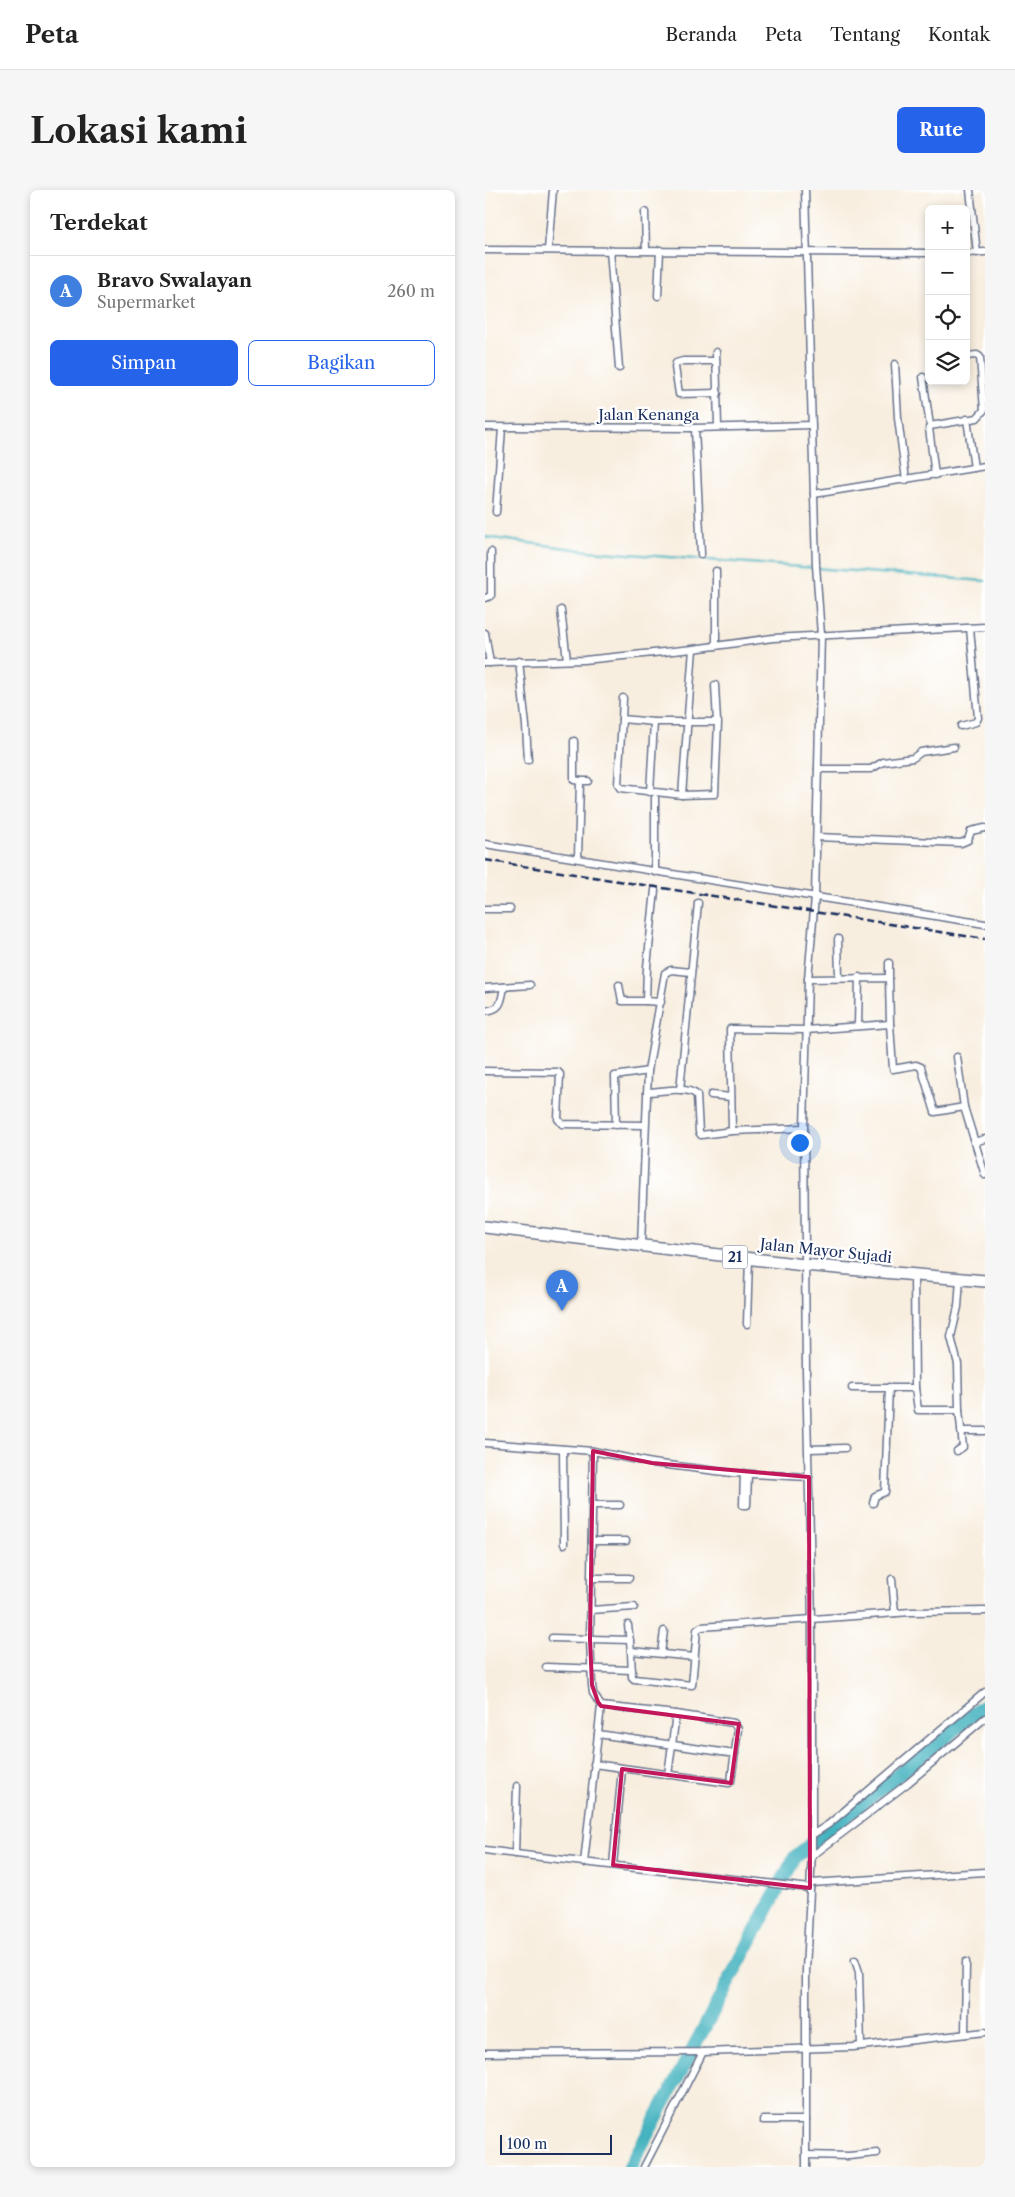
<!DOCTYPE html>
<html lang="id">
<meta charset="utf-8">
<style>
:root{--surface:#fff;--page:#f6f6f6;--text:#222;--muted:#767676;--line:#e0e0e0;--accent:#2563eb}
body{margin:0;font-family:"Libre Caslon Text",serif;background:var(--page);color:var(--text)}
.controls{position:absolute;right:15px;top:15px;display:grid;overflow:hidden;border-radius:8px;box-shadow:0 2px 8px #0003}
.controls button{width:45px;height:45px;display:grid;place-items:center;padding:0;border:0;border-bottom:1px solid var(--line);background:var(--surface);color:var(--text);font:25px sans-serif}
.scale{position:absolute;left:15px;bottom:12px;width:112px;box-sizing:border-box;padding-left:5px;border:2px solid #1b2f5e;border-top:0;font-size:14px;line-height:18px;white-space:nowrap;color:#1b2f5e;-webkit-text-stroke:4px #fff;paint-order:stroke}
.you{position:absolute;left:314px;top:952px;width:18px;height:18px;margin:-12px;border:4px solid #fff;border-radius:50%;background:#1a73e8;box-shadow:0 0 0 8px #1a73e833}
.badge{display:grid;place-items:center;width:32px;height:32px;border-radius:50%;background:var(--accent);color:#fff;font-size:16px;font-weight:700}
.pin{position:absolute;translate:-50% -41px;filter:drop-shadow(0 1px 2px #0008)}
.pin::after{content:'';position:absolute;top:26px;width:18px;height:15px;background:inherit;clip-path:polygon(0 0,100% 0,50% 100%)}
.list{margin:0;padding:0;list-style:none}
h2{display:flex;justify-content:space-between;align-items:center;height:65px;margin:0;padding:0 20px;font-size:21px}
h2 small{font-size:16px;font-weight:400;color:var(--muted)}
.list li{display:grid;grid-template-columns:32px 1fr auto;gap:15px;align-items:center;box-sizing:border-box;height:70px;padding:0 20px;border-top:1px solid var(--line)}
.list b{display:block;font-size:19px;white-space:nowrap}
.list p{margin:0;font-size:16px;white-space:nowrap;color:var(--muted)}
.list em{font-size:16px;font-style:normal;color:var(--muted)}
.actions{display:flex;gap:10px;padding:15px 20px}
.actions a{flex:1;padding:11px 0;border:1px solid var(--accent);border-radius:8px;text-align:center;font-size:18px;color:var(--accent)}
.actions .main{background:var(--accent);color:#fff}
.icon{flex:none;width:28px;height:28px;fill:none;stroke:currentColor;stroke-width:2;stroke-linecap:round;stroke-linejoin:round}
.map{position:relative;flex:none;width:500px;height:1977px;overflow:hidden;border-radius:8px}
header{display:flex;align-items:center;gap:30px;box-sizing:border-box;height:70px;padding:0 25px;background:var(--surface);border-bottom:1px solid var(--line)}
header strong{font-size:24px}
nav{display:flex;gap:28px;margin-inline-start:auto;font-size:18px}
.intro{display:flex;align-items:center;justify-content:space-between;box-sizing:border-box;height:120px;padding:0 30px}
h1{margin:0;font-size:35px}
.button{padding:12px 22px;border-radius:8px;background:var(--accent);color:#fff;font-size:18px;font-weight:700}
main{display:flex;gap:30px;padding:0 30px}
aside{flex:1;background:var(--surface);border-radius:8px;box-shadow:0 2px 8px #0003}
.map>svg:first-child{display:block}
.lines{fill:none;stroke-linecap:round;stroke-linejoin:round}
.stream{stroke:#45b3c0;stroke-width:2.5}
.river{stroke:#45b3c0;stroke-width:14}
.street-casing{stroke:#68728b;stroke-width:9}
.highway-casing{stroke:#68728b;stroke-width:14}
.street{stroke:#fff;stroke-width:6}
.highway{stroke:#fff;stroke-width:11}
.rail{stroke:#1b2f5e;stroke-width:2.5;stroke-dasharray:8 4;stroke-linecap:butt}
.marked{fill:none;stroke:#c2185b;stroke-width:4;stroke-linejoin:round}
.labels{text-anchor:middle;stroke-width:4.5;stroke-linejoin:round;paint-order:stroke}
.shield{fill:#fff;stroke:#5f6d8e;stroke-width:1}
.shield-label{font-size:14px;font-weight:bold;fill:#1b2f5e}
.street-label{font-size:15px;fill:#1b2f5e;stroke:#fff}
</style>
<header>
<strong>Peta</strong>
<nav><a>Beranda</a><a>Peta</a><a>Tentang</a><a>Kontak</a></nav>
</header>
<div class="intro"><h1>Lokasi kami</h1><a class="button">Rute</a></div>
<main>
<aside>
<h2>Terdekat<small></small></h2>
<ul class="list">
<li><span class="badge" style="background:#3f7fe0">A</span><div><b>Bravo Swalayan</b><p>Supermarket</p></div><em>260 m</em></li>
</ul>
<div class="actions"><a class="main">Simpan</a><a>Bagikan</a></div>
</aside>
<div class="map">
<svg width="500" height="1977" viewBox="0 0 500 1977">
<rect width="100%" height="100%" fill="#fff"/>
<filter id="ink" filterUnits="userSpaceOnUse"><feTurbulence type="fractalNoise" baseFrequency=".02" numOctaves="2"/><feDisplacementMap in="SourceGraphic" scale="10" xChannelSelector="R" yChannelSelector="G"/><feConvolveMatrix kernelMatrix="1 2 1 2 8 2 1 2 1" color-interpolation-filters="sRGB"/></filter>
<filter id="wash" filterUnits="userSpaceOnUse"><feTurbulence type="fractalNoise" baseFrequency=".0096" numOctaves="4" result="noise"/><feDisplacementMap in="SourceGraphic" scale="20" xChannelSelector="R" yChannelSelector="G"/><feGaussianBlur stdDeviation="1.12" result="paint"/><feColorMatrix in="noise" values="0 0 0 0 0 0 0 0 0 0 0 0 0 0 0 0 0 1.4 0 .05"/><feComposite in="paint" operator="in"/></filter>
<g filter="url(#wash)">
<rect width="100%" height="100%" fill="#f8eedf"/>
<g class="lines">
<path class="stream" d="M 0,347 L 104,361 L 500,391"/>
<path class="river" d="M 145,1977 L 310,1667 L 500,1515"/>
</g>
</g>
<g filter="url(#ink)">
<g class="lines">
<defs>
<g id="street">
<path d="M 320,0 L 331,375 L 336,445 L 330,707 L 323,789 L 319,938 L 321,1180 L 327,1429 L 327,1662 L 321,1780 L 321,1977"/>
<path d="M 485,0 L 492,63"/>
<path d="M 160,22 L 161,60"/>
<path d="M 0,60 L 444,63"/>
<path d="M 63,60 L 68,0"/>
<path d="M 125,60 L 134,178"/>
<path d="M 481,63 L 500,62"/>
<path d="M 173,106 L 175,60"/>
<path d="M 231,162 L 233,236"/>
<path d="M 231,171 L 198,171 L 191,173 L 190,177 L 194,204 L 233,203"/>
<path d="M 410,174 L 413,228 L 421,290"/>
<path d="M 438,187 L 445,236"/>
<path d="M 482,229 L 489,278"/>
<path d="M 0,237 L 210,238 L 327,235"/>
<path d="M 210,238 L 216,364"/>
<path d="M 450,285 L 444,238 L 445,236 L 492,228 L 499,220 L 495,167 L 492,165 L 481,166"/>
<path d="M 329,304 L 500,276"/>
<path d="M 11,322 L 17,238"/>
<path d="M 0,408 L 6,406 L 6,362"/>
<path d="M 76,420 L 82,470"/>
<path d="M 0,443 L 5,473"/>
<path d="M 231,456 L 231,381"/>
<path d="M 34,471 L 41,536 L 43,570"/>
<path d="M 0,473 L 99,470 L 208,459 L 288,448 L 500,437"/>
<path d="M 230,495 L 232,532"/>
<path d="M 137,529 L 169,532 L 233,532 L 230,604 L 197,605 L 135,598 L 133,594 Z"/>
<path d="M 137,529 L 138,508"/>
<path d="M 476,536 L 491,532 L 493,528 L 485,438"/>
<path d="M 89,551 L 89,590 L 95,591 L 93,668"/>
<path d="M 333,579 L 386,579 L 398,572 L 428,568 L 436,562 L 469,557"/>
<path d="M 95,591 L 103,591"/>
<path d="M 165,602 L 169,532"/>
<path d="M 197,605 L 208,459"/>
<path d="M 170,608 L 170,682"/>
<path d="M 332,647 L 476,653 L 483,650 L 486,641 L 500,638"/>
<path d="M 0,654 L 500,734"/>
<path d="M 170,700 L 162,777 L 161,811 L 176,812"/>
<path d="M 0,719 L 25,719"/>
<path d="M 353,749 L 354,787"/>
<path d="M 404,773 L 404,788"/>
<path d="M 134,795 L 137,811 L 161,811"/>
<path d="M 0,798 L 45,795"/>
<path d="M 0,821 C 17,819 16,812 19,797"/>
<path d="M 405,834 L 408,879 L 431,875 L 436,877 L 450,922 L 479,917"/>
<path d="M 373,836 L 374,787"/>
<path d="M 472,867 L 479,917 L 500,985"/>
<path d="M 0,881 L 73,882 L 75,884 L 73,929 L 77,934 L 160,935"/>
<path d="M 195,900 L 213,713"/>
<path d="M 162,902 C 175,902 201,895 212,905 L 214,942 L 216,945 L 247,941 L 319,938"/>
<path d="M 226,905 L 246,907"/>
<path d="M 131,935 L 130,886 L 163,881"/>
<path d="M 247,941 L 245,839 L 321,840 L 405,834 L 404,788 L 323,789"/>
<path d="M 489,952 L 500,949"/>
<path d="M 156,1055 L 163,881 L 180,783 L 186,780 L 206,782"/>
<path d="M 262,1134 L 264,1068"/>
<path d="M 367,1198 L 430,1198 L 429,1085"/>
<path d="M 430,1198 L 433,1220 L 474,1220 L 473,1174 L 466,1147 L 473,1117 L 475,1089"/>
<path d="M 476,1241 L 500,1241"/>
<path d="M 0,1253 L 108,1261 L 167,1273 L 247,1283 L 324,1287"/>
<path d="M 78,1259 L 79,1354"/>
<path d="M 324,1259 L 360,1258"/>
<path d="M 472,1261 L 478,1257 L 474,1220"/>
<path d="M 259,1283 L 258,1315 L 262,1315 L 263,1284"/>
<path d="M 388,1313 L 390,1306 L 400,1302 L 404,1197"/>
<path d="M 107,1315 L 135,1315"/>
<path d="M 107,1351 L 141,1351"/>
<path d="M 106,1388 L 144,1388"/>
<path d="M 407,1389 L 410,1423"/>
<path d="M 106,1420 L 149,1417"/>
<path d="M 143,1435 L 146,1461"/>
<path d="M 67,1448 L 145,1450"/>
<path d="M 176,1463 L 179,1441"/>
<path d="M 210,1467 L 146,1461 L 147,1487 L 149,1489 L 207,1495 L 212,1440 L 216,1437 L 426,1422 L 500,1421"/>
<path d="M 61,1477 L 147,1480"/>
<path d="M 113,1544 L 250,1564"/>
<path d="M 109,1574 L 244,1593 L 246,1591 L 253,1539 L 249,1533 L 191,1524 L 116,1516"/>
<path d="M 183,1585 L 191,1524"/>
<path d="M 327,1645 L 344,1634 L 500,1502"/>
<path d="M 0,1660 C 108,1674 217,1685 325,1698"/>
<path d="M 30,1664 L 32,1596"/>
<path d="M 327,1666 L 423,1593 L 500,1528"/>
<path d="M 99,1673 L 116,1516 L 108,1503 L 107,1495 L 105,1449 L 108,1261"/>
<path d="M 128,1675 L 137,1579"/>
<path d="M 326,1693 L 500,1682"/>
<path d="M 370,1770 L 374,1782 L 376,1856"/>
<path d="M 480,1844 L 481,1772"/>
<path d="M 0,1863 L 218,1862 L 368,1857 L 500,1842"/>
<path d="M 278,1930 L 321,1930"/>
<path d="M 321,1965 L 364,1966 L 392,1963"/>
<path d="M 159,1977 L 218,1862"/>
</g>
<path id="highway" d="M 0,1037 L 319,1075 L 500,1091"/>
</defs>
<use href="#street" class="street-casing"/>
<use href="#highway" class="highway-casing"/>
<use href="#street" class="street"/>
<use href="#highway" class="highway"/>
<path class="rail" d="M 0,670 L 500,749"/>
</g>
</g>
<path class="marked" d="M 108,1261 L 167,1273 L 324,1287 L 325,1698 L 128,1675 L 137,1579 L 246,1593 L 254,1534 L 116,1516 L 113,1512 L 107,1495 L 105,1449 Z"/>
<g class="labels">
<rect class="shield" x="237.5" y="1055.5" width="25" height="23" rx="4"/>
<g class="shield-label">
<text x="250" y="1072">21</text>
</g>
<g class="street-label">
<text x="164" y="230">Jalan Kenanga</text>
<text transform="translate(341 1061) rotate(6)" y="5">Jalan Mayor Sujadi</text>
</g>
</g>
</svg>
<div class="controls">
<button>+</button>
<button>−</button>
<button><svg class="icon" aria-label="locate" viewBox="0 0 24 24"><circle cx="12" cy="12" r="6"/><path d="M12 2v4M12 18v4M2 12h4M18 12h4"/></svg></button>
<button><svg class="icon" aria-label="layers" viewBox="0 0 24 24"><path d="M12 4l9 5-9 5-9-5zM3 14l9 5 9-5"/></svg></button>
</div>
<div class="scale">100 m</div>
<div class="you"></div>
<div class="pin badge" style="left:77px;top:1121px;background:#3f7fe0">A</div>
</div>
</main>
